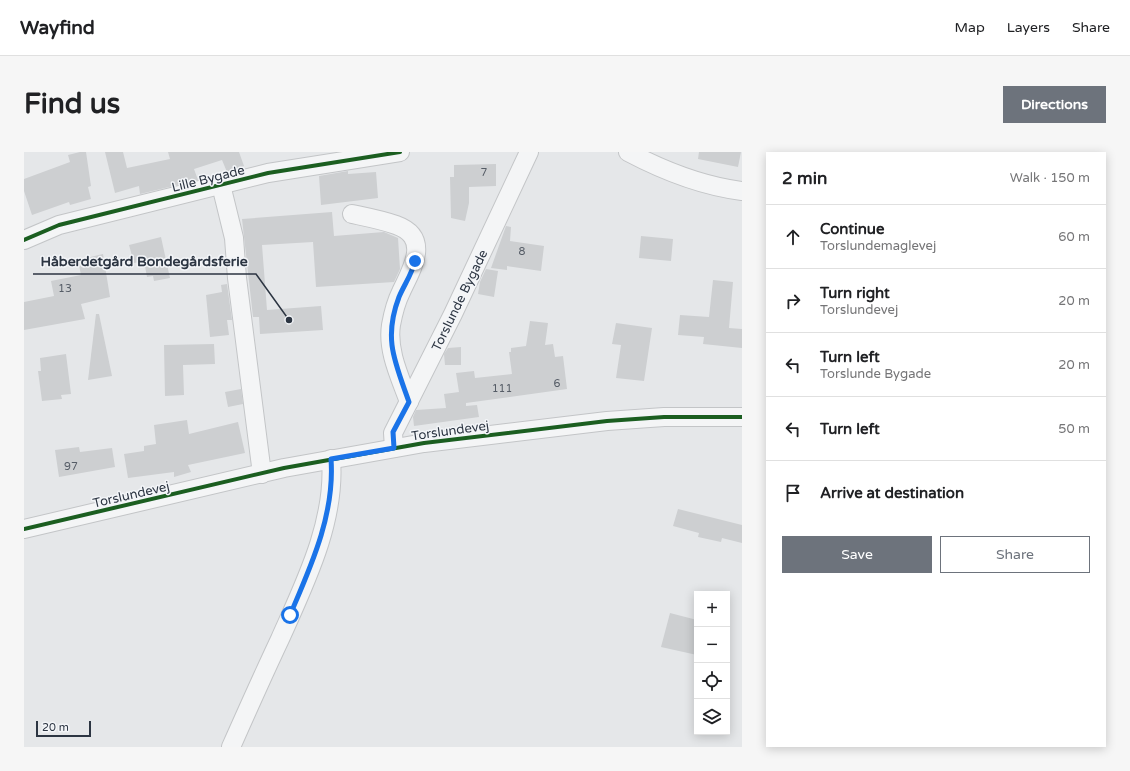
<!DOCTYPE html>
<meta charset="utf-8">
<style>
:root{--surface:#fff;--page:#f6f6f6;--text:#202124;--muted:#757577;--line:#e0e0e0;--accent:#6d737c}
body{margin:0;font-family:"Varela Round",sans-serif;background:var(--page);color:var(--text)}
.controls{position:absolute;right:12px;bottom:12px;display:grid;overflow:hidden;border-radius:0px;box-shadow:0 2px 10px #0003}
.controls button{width:36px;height:36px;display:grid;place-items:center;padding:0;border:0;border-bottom:1px solid var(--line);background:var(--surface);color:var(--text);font:20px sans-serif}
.scale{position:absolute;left:12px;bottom:10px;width:55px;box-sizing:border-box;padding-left:4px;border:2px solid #2c3542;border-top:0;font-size:11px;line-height:14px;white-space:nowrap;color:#2c3542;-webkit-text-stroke:3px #f3f5f8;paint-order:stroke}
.stop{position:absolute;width:12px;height:12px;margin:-9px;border:3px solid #1a73e8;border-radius:50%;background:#fff}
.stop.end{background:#1a73e8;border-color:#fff;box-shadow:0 1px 4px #0008}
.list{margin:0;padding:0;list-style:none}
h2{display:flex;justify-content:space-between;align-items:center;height:52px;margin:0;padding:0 16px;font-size:17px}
h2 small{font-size:13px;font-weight:400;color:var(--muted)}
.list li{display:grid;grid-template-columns:26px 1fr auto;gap:12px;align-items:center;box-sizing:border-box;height:64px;padding:0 16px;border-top:1px solid var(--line)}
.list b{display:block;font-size:15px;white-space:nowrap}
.list p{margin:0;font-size:13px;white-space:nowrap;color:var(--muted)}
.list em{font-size:13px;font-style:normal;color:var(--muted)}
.actions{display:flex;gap:8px;padding:12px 16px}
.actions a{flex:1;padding:9px 0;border:1px solid var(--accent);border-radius:0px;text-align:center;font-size:14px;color:var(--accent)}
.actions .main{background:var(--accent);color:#fff}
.icon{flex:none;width:22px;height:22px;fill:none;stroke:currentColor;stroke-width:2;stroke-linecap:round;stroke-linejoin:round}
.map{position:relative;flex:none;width:718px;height:595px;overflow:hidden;border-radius:0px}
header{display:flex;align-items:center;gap:24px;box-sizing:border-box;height:56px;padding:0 20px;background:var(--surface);border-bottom:1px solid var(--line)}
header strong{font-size:19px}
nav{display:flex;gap:22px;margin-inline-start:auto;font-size:14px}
.intro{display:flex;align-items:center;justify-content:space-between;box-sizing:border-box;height:96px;padding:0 24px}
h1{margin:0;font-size:28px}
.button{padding:10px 18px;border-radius:0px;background:var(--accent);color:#fff;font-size:14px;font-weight:700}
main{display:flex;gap:24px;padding:0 24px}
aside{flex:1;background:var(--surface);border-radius:0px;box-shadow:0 2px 10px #0003}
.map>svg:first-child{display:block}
.building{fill:#cdcfd1}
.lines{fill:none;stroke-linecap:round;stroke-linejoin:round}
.minor-casing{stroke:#c3c5c7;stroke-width:20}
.minor{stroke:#f4f5f6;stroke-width:18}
.cycleway-casing{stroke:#f3f5f8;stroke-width:6}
.cycleway{stroke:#1b5e20;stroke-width:4}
.route{stroke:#1a73e8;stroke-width:5}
.labels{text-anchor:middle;stroke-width:3;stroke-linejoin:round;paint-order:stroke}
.number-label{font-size:11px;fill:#555c66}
.street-label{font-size:13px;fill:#2c3542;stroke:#f3f5f8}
.leader{fill:none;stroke:#2c3542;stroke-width:1.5}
.callout-dot{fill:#2c3542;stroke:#f3f5f8;stroke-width:1.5}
.callout-label{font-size:14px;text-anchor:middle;font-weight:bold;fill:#2c3542;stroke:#f3f5f8;stroke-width:3;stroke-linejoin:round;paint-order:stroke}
</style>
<header>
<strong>Wayfind</strong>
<nav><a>Map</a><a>Layers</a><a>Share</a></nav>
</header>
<div class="intro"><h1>Find us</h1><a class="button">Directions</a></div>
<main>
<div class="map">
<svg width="718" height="595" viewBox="0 0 718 595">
<rect width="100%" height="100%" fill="#e5e7e9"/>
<g class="building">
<path d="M 56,0 L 62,0 L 67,34 L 64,35 L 67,47 L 46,53 L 45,50 L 8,63 L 0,39 L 0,27 L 46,10 L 44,3 Z"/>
<path d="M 81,0 L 99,0 L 103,16 L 146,7 L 144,0 L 215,0 L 220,14 L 203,20 L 198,8 L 170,17 L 174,28 L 116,42 L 115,34 L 91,41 Z"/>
<path d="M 675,0 L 717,0 L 714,15 L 674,7 Z"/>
<path d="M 472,12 L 472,34 L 445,35 L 445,51 L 441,69 L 427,66 L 426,25 L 430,25 L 430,13 Z"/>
<path d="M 324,19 L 324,22 L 352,20 L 354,46 L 297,53 L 295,24 Z"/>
<path d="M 308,60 L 310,84 L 360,80 L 374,86 L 376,117 L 370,130 L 292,135 L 289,90 L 238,93 L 243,158 L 297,154 L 299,178 L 236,182 L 235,165 L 229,165 L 218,67 Z"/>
<path d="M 482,74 L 487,75 L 486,89 L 520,94 L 517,119 L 483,114 L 483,118 L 467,116 Z"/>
<path d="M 617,84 L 649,87 L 647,109 L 615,106 Z"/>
<path d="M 137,85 L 146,126 L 130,129 L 129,124 L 123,125 L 120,109 L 110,111 L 105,93 Z"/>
<path d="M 79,102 L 86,145 L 57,152 L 61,167 L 0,178 L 0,150 L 30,144 L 27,129 L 57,123 L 54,108 Z"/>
<path d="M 462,117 L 474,119 L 470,145 L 454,142 L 456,130 Z"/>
<path d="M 689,128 L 709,130 L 705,176 L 718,177 L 718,196 L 679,192 L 680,185 L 654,183 L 656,163 L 685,165 Z"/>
<path d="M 203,132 L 208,168 L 203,168 L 205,183 L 186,185 L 182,143 L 198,140 L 197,133 Z"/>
<path d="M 72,162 L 75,162 L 88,224 L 64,228 Z"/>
<path d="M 506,169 L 524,171 L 521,193 L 529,192 L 531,205 L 539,204 L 543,237 L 442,251 L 442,254 L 453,253 L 455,265 L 390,274 L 389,265 L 392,258 L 422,256 L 420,242 L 435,240 L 432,221 L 450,219 L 451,226 L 488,222 L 485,200 L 487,200 L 487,196 L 502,194 Z"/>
<path d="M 592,171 L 628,176 L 620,229 L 592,226 L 597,193 L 588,192 Z"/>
<path d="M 190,192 L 191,212 L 159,213 L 160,243 L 141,244 L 140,193 Z"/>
<path d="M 437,195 L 437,213 L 421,213 L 420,202 L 424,196 Z"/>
<path d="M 42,202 L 47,242 L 37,243 L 38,247 L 18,249 L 14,219 L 17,219 L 16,206 Z"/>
<path d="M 217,237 L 219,252 L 204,255 L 201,240 Z"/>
<path d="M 163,268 L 165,282 L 214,270 L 221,301 L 164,313 L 167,320 L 150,325 L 150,320 L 104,326 L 100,302 L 120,299 L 120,294 L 132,292 L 130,273 Z"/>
<path d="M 55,295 L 56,300 L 88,296 L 91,315 L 35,325 L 31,298 Z"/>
<path d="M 654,357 L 718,373 L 718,391 L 698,386 L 697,390 L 674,385 L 675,381 L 649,374 Z"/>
<path d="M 646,461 L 673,468 L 673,503 L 637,495 Z"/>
</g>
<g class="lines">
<defs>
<g id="minor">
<path d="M 604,0 C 640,19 678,34 718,39"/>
<path d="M 197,33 L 210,86 L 213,126 L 238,322"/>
<path d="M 328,62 C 342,65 358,68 372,73 C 408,86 387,118 377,140 C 372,150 369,162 367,173 C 363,199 376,225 385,250"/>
<path d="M 0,88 L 35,73 L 244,21 L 376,0"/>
<path d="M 370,296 L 369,281 L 429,162 L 505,0"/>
<path d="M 0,377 L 260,316 L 400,291 L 583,269 L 640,265 L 718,265"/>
<path d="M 207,595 C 223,559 239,523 256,487 C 281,431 312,369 307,307"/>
</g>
</defs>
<use href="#minor" class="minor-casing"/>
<use href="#minor" class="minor"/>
<defs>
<g id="cycleway">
<path d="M 0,88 L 35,73 L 244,21 L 376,0"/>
<path d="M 0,377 L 260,316 L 400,291 L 583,269 L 640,265 L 718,265"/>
</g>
</defs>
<use href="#cycleway" class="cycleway-casing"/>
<use href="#cycleway" class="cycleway"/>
</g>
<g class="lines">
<path class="route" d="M 266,463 C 287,414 311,362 307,307 L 370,296 L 369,280 L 385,250 C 371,210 359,187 375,145 C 380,133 388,122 391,109"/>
</g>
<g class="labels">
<g class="number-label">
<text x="460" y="24">7</text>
<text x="498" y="103">8</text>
<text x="41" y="140">13</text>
<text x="533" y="235">6</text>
<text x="478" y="240">111</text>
<text x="47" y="318">97</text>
</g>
<g class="street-label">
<text transform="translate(184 26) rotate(-14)" y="5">Lille Bygade</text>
<text transform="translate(435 148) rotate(-64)" y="5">Torslunde Bygade</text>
<text transform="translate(426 278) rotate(-8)" y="5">Torslundevej</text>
<text transform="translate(107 342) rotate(-13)" y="5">Torslundevej</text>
</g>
</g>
<path class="leader" d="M265 168L232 122H9"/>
<circle class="callout-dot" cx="265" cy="168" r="4"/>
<g class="callout-label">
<text x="120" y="114">Håberdetgård Bondegårdsferie</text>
</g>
</svg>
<div class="controls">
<button>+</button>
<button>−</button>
<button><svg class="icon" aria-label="locate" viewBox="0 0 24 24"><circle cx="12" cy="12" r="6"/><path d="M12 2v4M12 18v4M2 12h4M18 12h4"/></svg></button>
<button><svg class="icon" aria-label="layers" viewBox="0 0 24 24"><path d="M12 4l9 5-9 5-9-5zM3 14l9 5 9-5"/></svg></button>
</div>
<div class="scale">20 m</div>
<div class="stop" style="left:266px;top:463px"></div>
<div class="stop end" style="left:391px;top:109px"></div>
</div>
<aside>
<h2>2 min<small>Walk · 150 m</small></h2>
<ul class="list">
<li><svg class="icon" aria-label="ahead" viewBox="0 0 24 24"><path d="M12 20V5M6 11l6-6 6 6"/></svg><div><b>Continue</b><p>Torslundemaglevej</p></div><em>60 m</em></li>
<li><svg class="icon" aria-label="right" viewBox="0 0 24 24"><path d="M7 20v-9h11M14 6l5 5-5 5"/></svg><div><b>Turn right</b><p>Torslundevej</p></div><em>20 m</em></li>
<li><svg class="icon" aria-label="left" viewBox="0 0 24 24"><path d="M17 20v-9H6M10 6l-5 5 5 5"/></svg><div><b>Turn left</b><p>Torslunde Bygade</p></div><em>20 m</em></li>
<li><svg class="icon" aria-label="left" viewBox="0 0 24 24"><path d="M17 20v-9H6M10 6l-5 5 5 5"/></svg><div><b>Turn left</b></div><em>50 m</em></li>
<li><svg class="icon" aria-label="arrive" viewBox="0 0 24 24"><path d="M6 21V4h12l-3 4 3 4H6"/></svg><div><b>Arrive at destination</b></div></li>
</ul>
<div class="actions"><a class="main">Save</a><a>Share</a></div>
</aside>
</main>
